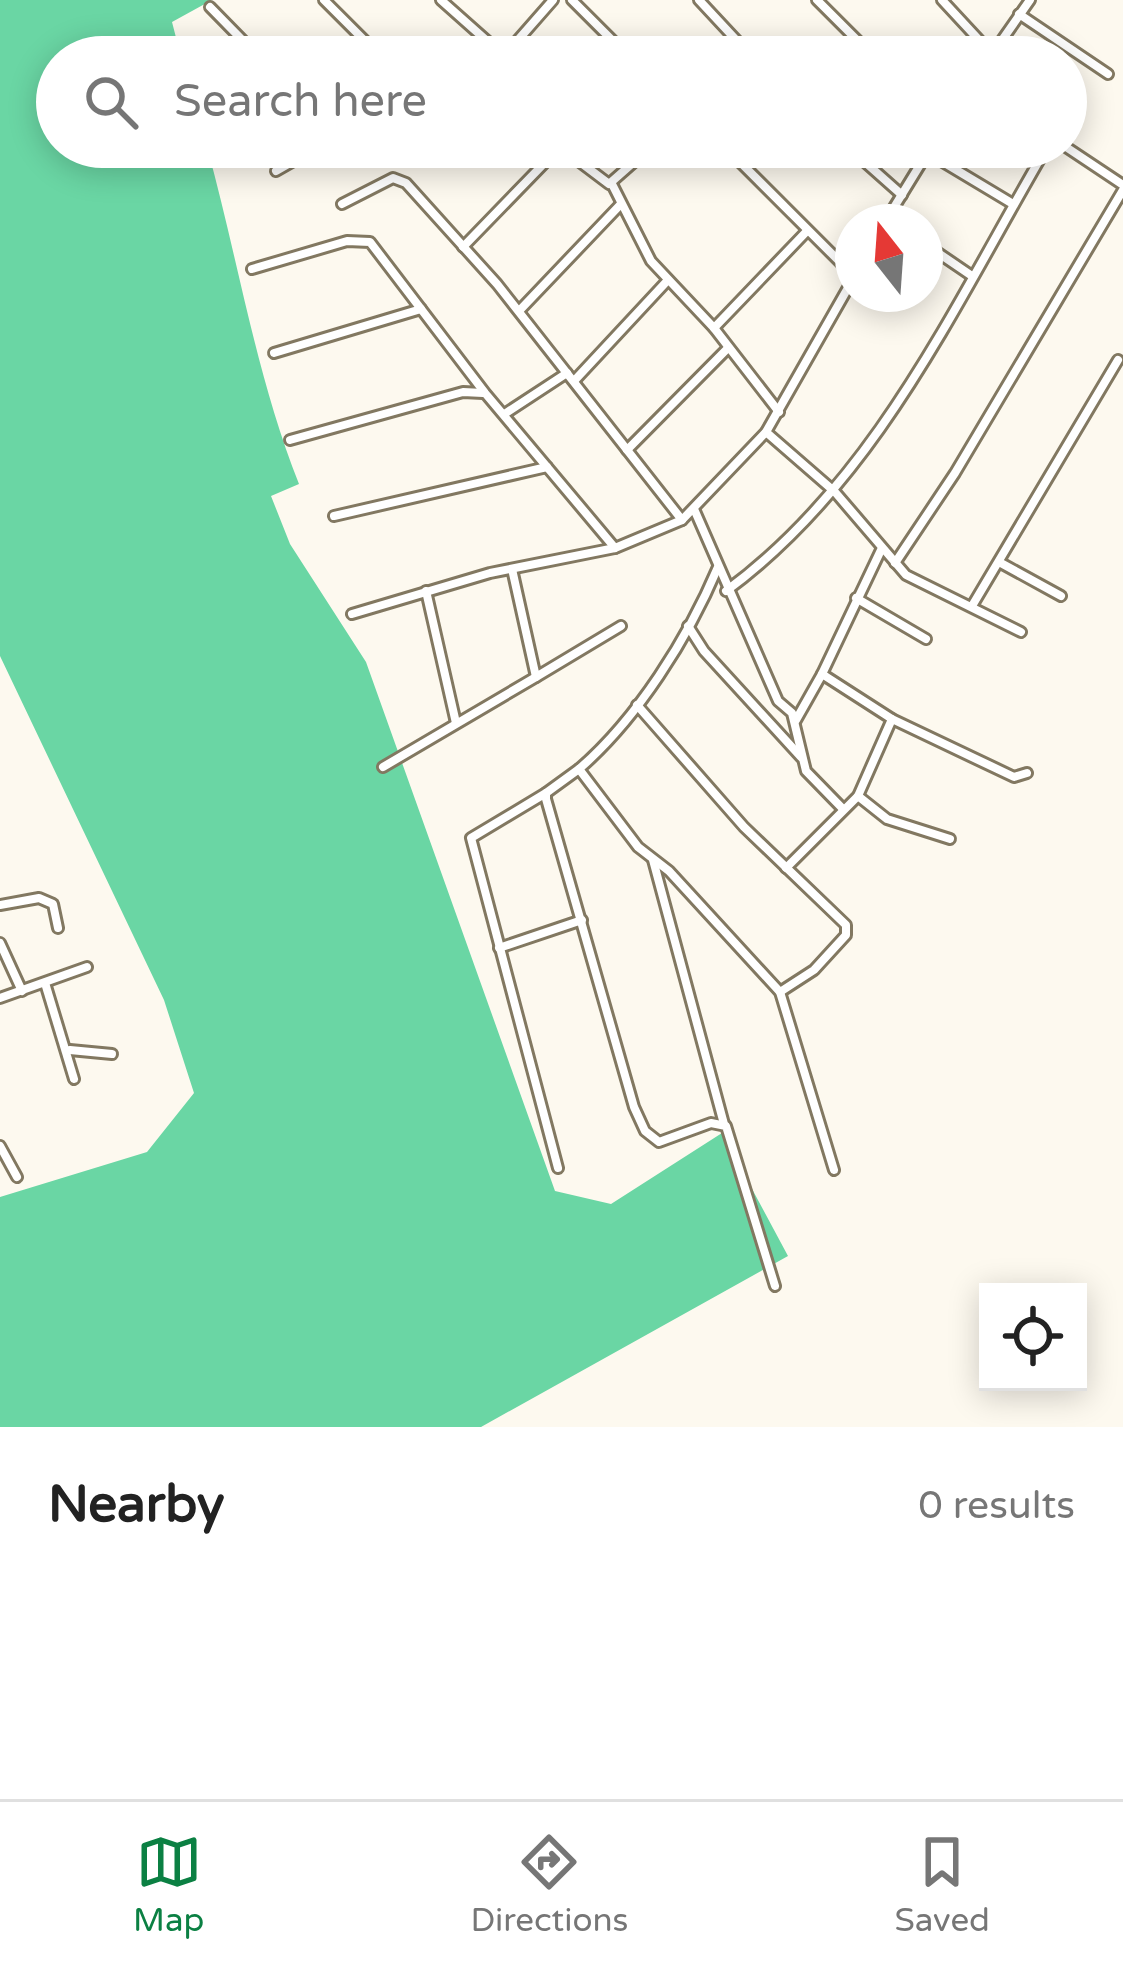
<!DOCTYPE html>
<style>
:root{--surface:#fff;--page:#f2f2f2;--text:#222;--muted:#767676;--line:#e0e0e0;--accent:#0b8043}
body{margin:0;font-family:"Varela Round",sans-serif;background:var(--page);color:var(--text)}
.controls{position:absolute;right:36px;bottom:36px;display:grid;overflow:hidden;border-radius:0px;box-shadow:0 6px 30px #0003}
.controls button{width:108px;height:108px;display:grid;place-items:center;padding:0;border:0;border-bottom:3px solid var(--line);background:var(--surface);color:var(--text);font:60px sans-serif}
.compass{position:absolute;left:835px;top:204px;width:108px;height:108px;border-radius:50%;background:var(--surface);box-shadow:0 6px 30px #0003;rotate:343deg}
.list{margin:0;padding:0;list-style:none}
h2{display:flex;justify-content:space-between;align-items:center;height:156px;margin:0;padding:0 48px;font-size:51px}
h2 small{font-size:39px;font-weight:400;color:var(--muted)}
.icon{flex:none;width:66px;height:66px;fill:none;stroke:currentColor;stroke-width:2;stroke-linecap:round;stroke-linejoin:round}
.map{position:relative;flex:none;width:1123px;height:1427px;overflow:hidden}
.search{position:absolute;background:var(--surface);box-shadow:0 6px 30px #0003;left:36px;right:36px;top:36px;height:132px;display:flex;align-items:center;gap:30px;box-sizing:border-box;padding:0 42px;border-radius:66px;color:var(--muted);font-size:45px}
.sheet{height:372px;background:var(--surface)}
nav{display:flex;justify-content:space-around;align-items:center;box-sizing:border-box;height:168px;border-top:3px solid var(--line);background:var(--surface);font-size:33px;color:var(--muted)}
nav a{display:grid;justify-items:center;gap:6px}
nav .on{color:var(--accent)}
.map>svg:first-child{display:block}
.forest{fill:#6ad6a4}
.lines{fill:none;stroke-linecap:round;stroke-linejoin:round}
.street-casing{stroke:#827861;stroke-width:14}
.street{stroke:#fff;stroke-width:8}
</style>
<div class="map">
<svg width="1123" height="1427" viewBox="0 0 1123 1427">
<rect width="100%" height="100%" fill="#fdf9ef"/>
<path class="forest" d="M 0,0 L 212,0 L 172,22 L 181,57 L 57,57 L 57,147 L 207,147 C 238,259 256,376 299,484 L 271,496 L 290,544 L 366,662 L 555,1191 L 611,1204 L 722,1133 L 788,1256 L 481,1427 L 0,1427 L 0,1197 L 147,1152 L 194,1093 L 164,1000 L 0,656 Z"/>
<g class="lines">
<defs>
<g id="street">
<path d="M 324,0 L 381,57"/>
<path d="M 441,0 L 504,56"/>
<path d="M 572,0 L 629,57"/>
<path d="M 699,0 L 752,57"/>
<path d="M 817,0 L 874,57"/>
<path d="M 942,0 L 992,54"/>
<path d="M 210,7 L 259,57"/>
<path d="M 1019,14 L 1108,74"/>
<path d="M 993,53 L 1030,0"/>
<path d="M 504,56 L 553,0"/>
<path d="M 560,147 L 609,184 L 651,147"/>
<path d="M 725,147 L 853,275"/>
<path d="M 848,147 L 902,195"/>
<path d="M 1066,147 L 1123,185"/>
<path d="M 928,153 L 1013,204"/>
<path d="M 276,171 L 318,147"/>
<path d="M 612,184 L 651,261 L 714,328 L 779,412"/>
<path d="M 342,204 L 393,178 L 406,183 L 497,284 L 682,520"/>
<path d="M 885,222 L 931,147"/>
<path d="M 925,244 L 972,276"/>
<path d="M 463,247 L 560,147"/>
<path d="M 252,269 L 347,241 L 370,242 L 485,393 L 615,548"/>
<path d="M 519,311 L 620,205"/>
<path d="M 714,328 L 807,231"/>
<path d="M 274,353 L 421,309"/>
<path d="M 574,381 L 668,280"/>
<path d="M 506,413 L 567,373"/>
<path d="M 766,432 L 835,492 L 906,575 L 1021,632"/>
<path d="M 290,440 L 463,392 L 483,393"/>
<path d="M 627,450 L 727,349"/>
<path d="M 694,509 L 778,701 L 792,713 L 806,771 L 843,809"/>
<path d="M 334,516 L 547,467"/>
<path d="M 999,562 L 1061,596"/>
<path d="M 895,563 L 955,473 L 1123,190"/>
<path d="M 718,567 C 688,638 637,719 579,769 L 638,847 L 669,871 L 780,992 L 834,1170"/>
<path d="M 512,569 L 536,677 L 621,626"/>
<path d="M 426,591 L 456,723"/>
<path d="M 726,591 C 876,481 955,304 1047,147"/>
<path d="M 856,598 L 926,639"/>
<path d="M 972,606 L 1118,360"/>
<path d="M 352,614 L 490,573 L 615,548 L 682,520 L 766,432 L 853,279"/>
<path d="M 688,626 L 704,651 L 801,757"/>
<path d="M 637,705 L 744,827 L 846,925 L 846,935 L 814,970 L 780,992"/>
<path d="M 892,719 L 1014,777 L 1027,773"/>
<path d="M 796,720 L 822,674"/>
<path d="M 383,767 L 536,677"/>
<path d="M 579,769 L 546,793 L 546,799 L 634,1107 L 645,1131 L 659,1142 L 711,1123 L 726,1126 L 775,1286"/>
<path d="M 546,793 L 471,838 L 558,1168"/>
<path d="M 858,796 L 887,819 L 950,839"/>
<path d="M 653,860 L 724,1124"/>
<path d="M 786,868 L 858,796 L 892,719 L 822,674 L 881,550"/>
<path d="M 0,905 L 39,898 L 53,904 L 58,928"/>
<path d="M 0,943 L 22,991"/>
<path d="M 499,948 L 582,920"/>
<path d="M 45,983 L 74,1079"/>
<path d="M 0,998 L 87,967"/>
<path d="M 70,1050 L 112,1054"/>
<path d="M 0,1146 L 17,1177"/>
</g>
</defs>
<use href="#street" class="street-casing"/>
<use href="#street" class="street"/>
</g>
</svg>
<div class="controls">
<button><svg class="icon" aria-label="locate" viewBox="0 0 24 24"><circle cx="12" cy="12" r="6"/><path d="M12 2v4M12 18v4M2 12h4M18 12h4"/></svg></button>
</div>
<svg class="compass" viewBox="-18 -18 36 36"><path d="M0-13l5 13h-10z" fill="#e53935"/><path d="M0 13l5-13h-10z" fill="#767676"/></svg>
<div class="search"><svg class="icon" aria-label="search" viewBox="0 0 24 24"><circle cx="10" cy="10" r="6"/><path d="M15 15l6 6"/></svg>Search here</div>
</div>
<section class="sheet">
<h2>Nearby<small>0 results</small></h2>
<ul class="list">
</ul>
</section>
<nav>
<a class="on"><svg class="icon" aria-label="map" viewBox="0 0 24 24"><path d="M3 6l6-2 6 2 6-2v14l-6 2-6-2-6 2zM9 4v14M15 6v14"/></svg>Map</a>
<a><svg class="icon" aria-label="directions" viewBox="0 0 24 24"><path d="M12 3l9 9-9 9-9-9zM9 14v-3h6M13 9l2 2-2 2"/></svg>Directions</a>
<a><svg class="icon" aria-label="saved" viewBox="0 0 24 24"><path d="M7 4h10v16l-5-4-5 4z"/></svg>Saved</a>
</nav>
